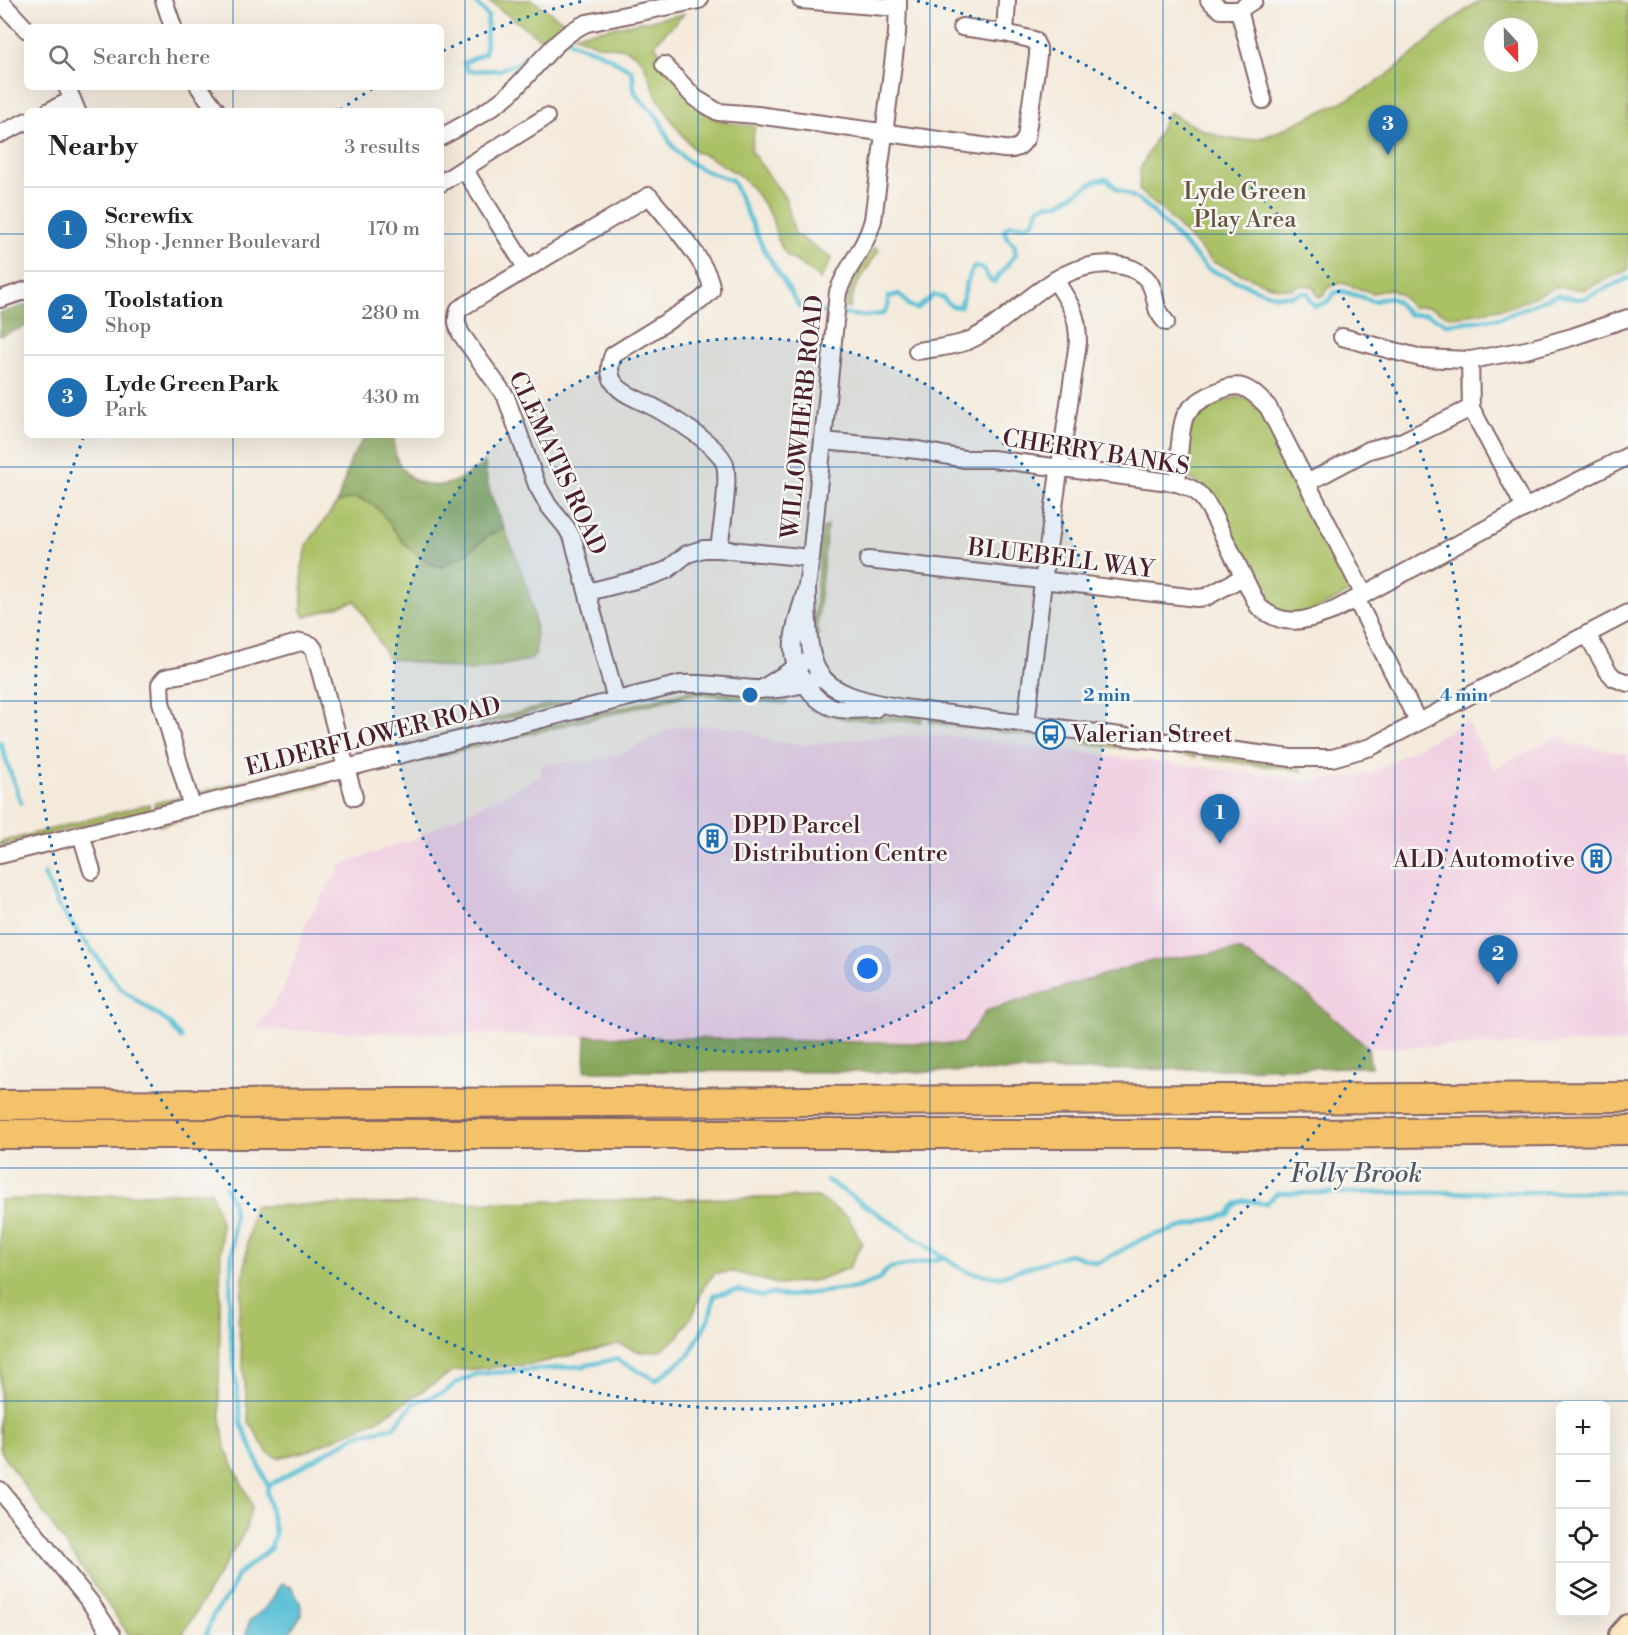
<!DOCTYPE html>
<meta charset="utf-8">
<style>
:root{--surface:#fff;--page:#f6f6f6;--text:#222;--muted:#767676;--line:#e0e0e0;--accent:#1f6fb2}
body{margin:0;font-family:"Libre Bodoni",serif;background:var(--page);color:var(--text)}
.controls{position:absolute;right:18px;bottom:18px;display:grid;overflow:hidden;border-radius:9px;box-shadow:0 6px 24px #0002}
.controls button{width:54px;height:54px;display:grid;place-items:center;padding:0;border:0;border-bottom:2px solid var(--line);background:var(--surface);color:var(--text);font:30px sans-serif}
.compass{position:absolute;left:1484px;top:18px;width:54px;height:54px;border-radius:50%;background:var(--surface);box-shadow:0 6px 24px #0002;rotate:158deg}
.you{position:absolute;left:868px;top:969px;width:21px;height:21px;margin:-15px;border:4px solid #fff;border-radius:50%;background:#1a73e8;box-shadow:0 0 0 9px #1a73e833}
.badge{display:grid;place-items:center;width:39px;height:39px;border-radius:50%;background:var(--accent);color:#fff;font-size:20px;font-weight:700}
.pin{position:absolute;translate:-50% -50px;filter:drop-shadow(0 2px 3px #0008)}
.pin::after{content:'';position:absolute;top:32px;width:21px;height:18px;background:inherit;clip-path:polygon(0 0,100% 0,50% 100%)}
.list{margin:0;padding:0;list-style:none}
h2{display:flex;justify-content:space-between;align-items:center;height:78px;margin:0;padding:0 24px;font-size:26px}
h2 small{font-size:20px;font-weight:400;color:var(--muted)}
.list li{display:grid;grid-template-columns:39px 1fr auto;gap:18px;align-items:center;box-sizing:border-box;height:84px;padding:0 24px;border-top:2px solid var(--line)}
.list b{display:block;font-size:22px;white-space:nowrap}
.list p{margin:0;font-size:20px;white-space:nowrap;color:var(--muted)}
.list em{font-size:20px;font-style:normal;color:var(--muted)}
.icon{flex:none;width:33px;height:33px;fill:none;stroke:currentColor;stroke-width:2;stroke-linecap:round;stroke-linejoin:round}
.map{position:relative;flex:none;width:1628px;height:1635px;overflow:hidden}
.search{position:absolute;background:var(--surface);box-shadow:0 6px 24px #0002;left:24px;top:24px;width:420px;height:66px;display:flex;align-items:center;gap:15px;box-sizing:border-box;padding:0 21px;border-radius:9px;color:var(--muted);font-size:22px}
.panel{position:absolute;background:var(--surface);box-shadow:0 6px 24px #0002;left:24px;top:108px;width:420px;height:330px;border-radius:9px}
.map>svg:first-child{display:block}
.built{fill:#f1d0e2}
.green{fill:#aac166;stroke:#7a7048;stroke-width:1.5;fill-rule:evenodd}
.forest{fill:#87a75b;stroke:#686343;stroke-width:1.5}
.water{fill:#58c0d5;stroke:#517080;stroke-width:1.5}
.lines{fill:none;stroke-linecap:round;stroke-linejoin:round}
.stream{stroke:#58c0d5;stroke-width:4.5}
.street-casing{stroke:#866669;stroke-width:20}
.secondary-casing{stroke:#866669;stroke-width:26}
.highway-casing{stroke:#866669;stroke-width:32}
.street{stroke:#fff;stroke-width:16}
.secondary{stroke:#fbe7c3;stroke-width:22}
.highway{stroke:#f4c26a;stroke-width:28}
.grid{fill:none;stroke:#1f6fb2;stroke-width:1.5;stroke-opacity:0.55}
.ring{fill:none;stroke:#1f6fb2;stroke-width:3;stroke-dasharray:3 6}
.labels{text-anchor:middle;stroke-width:5;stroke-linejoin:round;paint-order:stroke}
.park-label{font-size:24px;fill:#67503d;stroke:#f6f6f2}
.street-label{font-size:24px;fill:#4a1f2b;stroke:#f6f6f2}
.poi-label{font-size:24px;fill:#4a1f2b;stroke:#f6f6f2;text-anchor:start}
.water-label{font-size:26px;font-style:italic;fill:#4f5766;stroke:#f6f6f2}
.centre{fill:#1f6fb2;stroke:#f6f6f2;stroke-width:3}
.ring-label{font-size:18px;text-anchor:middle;font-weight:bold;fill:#1f6fb2;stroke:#f6f6f2;stroke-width:5;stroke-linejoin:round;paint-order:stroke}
</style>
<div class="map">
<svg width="1628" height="1635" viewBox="0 0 1628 1635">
<rect width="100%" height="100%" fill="#f6f6f2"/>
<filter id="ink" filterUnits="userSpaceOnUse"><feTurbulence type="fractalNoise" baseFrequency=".0167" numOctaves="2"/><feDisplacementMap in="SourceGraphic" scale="12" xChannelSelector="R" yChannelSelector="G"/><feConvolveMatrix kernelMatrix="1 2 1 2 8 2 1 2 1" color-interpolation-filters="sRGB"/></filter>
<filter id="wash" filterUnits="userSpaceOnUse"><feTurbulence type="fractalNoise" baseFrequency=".008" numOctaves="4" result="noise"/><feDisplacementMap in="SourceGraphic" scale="24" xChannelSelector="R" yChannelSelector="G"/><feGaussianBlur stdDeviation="1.35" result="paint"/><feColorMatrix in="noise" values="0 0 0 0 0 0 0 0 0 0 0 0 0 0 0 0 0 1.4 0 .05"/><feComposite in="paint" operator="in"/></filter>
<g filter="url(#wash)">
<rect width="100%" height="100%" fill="#f4eadb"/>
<path class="built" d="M 1467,721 L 1494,769 L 1563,734 L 1568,743 L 1628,754 L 1628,1042 L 1368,1048 L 1304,992 L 963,1044 L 256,1030 L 284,988 L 306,923 L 341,865 L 410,840 L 542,776 L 540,766 L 552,762 L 591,762 L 620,754 L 674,727 L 711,726 L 746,729 L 767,740 L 802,745 L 877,737 L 943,735 L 1313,781 L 1369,774 Z"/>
<g class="green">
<path d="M 487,0 L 532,0 L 564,22 L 541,39 Z"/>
<path d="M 1481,0 L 1620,0 L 1628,5 L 1628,270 L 1583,290 L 1556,287 L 1510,307 L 1455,317 C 1437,315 1435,303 1412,308 L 1401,295 L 1390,289 L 1373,293 L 1342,283 L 1329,287 L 1324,295 L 1318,297 L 1313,286 L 1300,285 L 1291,289 L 1279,288 L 1265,284 L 1213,262 L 1168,216 L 1139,190 L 1140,169 L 1169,112 C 1188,124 1223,142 1246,140 C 1266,139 1284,129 1302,120 C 1332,106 1365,93 1391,72 C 1422,48 1448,20 1481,0 ZM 1493,27 L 1529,27 L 1529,63 L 1493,63 Z"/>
<path d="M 684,14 L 655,43 C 657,54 699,107 709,114 C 720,123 741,125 755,126 L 751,151 L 786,199 L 795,234 L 832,258 L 820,280 L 811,271 L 787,256 L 779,243 L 771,216 L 758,196 L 742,177 L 708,156 L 696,152 L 676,127 L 657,97 L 644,64 L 637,55 L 626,49 L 598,45 L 573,35 Z"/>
<path d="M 874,247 L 879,250 L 855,288 L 850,308 L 845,308 C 849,283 862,268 874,247 Z"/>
<path d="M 1236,397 L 1247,399 L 1266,416 L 1352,591 C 1322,606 1290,631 1263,599 L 1212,496 L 1199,484 L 1182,474 C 1186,455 1186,426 1202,413 C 1211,405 1225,402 1236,397 Z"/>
<path d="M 355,498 L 373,504 L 383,514 L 401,540 L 428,564 L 442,567 L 469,552 L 488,536 L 504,528 C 521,569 540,610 535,656 L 530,660 L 471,671 L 388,658 L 356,601 L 305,617 L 302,610 L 302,567 L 308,543 L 337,503 Z"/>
<path d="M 827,526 L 817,627 L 819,637 L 814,637 L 814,619 L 822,529 Z"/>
<path d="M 693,690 L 786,700 L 787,704 L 702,694 L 687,695 L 485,745 L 485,741 Z"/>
<path d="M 592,694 L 593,697 L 481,725 L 480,722 Z"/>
<path d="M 824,709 L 855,716 L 899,716 L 922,718 L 921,722 L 846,719 L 822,712 Z"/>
<path d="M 929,719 L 1039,734 L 1039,737 L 929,722 Z"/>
<path d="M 1082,739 L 1196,753 L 1196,757 L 1082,743 Z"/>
<path d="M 480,741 L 481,745 L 399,767 L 399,763 Z"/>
<path d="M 1204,754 L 1299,767 L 1302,771 L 1204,758 Z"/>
<path d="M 320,762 L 321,766 L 155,807 L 154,803 Z"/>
<path d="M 328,780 L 329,784 L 159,826 L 159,822 Z"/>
<path d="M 149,804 L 150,809 L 0,846 L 0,842 Z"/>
<path d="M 211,1191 L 221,1223 L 219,1403 L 225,1448 L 252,1505 L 245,1531 L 182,1635 L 129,1635 L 0,1451 L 0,1200 Z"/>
<path d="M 818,1197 L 848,1217 L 862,1243 L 849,1268 L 818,1280 L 780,1285 L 735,1272 L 715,1273 L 703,1288 L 695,1311 L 678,1337 L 660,1351 L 640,1352 L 619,1344 L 534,1364 L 453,1371 L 381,1418 L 310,1450 L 278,1458 L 267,1452 L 249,1422 L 238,1322 L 249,1232 L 254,1206 Z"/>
</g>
<g class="forest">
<path d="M 27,305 L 27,326 L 0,336 L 0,313 Z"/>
<path d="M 366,435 L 395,435 C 390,464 412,489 442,485 C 457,483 472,471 485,463 C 486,487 495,506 504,528 L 488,536 L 469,552 L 442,567 C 426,563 410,551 400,538 C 388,523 378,499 355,498 C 350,498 342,501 337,503 L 351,459 Z"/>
<path d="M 1239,950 L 1304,992 L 1368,1048 L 1371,1067 L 911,1072 L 585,1071 L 586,1036 L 962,1044 L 986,1011 L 1148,961 Z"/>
</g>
<path class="water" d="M 281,1584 L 291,1587 L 300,1602 L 302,1614 L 291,1630 L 289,1635 L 246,1635 C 248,1615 257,1618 268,1605 C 273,1599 276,1591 281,1584 Z"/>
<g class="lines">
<g class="stream">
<path d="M 473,0 L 488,16 L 485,53 L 464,63 L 468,71 L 499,70 L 518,63 L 559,30 C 575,48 575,44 596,51 C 608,56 619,64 631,70 C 635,78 632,85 635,92 C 640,102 651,108 657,117 C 663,124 665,134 670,142 C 682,163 710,174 732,180 L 764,250 L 799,306 L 808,311 L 831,313"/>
<path d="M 840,314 L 865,316 L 883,314 L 888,306 L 888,297 L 899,294 L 909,305 L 917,309 L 934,295 L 943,298 L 951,306 L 960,307 C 965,294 966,278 974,267 L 983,268 L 989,279 L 994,282 L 1016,254 L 1014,244 L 1007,238 L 1004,230 L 1010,225 L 1028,225 L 1034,221 L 1039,208 L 1047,204 L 1058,204 L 1097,180 L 1107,179 L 1117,189 L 1134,197 L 1146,205 L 1208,269 L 1263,292 L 1278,296 L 1292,296 L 1301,293 L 1308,293 L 1310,300 L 1315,306 C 1325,304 1329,302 1334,293 L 1342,291 L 1374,301 L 1389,297 L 1396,301 L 1409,315 L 1427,314 L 1447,324 L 1500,318 L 1557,295 L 1577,299 L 1585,298 L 1628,278"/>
<path d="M 0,742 L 21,803"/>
<path d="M 44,874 L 59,907 L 121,989 L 169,1023 L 181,1038"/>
<path d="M 827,1180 L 945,1258"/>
<path d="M 225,1187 L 232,1201 L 234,1212 L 229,1318 L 236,1382 L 241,1423 L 268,1486"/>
<path d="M 206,1635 L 213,1615 L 229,1594 L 237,1575 L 271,1548 L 275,1533 L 267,1493 L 268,1486 L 357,1435 L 394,1427 L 414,1403 L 445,1392 L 456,1383 L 477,1374 L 583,1366 L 616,1359 L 656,1380 L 689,1355 L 710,1316 L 714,1295 L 738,1290 L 761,1296 L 771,1294 L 787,1296 L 856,1288 L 878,1280 L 889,1268 L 945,1258 L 968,1272 L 998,1277 L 1069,1254 L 1098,1263 L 1144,1238 L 1229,1214 C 1238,1195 1247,1201 1266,1204 L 1277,1193 L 1628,1192"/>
</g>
</g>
</g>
<g filter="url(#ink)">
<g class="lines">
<defs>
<g id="street">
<path d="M 164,0 L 173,27"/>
<path d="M 801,0 L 898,8"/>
<path d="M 1209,0 L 1221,10 L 1239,10 L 1263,100"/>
<path d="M 0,1 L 27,30"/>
<path d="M 1239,10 L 1254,0"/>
<path d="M 1005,33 L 1007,0"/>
<path d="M 664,65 L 695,98 L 718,112 L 757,115 L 1004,149 C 1015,150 1020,148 1026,138 L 1038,56 L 1038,48 L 1034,40 L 1005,33 L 962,27"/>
<path d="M 67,87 L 77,111"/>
<path d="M 199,87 L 217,111"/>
<path d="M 49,111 L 72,100"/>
<path d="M 0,134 L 27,121"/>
<path d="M 441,137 C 464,125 488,112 508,95 C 533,72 557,35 587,23 L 699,0"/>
<path d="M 464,169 L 527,269"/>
<path d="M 441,183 L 546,117"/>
<path d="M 0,299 L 27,290"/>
<path d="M 1342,337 L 1421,358 L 1470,360 L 1526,350 L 1572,337 L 1628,318"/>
<path d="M 917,351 C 934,348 955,347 970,340 C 1019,317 1056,257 1117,265 C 1127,266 1138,270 1146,278 C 1155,287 1154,300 1158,311 C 1160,315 1163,319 1166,322"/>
<path d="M 1470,360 L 1471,408 L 1525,508"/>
<path d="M 823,441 L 918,450 L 964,459 L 992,459 L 1177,483 C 1196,489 1200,493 1210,509 L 1258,606 C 1284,629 1305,621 1335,610 L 1525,508 L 1628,456"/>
<path d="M 1177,483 C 1179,467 1179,427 1186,414 C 1193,402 1228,382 1242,387 C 1252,390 1261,400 1268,407 L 1364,595"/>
<path d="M 1307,483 L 1369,450 L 1403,441 L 1471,408"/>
<path d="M 868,560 L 1197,598 L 1206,597 L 1243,577"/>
<path d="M 807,585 C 808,675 809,692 903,708 L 1291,758 L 1332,758 L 1371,747 L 1628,613"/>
<path d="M 588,592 L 651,576 L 667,570 L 687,554 L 703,549 L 719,549 L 811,558"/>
<path d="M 1356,599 L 1418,722"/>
<path d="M 1587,634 L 1607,670 L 1614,678 L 1628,683"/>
<path d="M 760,690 L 804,662"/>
<path d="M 616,700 L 573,539 L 566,527 L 548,505 L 537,485 L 506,397 L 461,334 C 457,325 455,319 459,309 L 649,196 C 663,213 715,270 711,291 L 700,301 L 613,355 C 599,391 637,397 659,410 C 676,420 716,444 724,462 C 731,477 721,530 719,549"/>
<path d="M 875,709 C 843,710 825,714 805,684 C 781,648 798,623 807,586 C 809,577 809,567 811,558 L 838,292 C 847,265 865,250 873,220 L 897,33 L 898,0"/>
<path d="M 1026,724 L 1043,582 L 1078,342 C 1078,314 1070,303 1055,280"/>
<path d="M 192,807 L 161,702 L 160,684 L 165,678 L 173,676 L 200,671 L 301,642 L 311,645 L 314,649 L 354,797"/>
<path d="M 81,834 L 92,871"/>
<path d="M 0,855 L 681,684 C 733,681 770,703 822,676"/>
<path d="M 0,1490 L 90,1602 L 112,1635"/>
</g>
<path id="secondary" d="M 1620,1635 L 1628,1626"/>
<g id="highway">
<path d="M 0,1105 L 1628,1097"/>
<path d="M 0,1134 L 1317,1134 L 1628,1130"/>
</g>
</defs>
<use href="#street" class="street-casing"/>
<use href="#secondary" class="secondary-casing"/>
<use href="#highway" class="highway-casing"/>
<use href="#street" class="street"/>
<use href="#secondary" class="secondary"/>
<use href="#highway" class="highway"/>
</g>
</g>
<path class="grid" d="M 233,0 L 233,27M 465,0 L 465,1635M 698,0 L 698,1635M 930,0 L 930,1635M 1163,0 L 1163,1635M 1395,0 L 1395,1635M 233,87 L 233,111M 0,234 L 27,234M 441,234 L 1628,234M 233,435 L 233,1635M 0,467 L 1628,467M 0,701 L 1628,701M 0,934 L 1628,934M 0,1168 L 1628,1168M 0,1401 L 1628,1401"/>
<circle cx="750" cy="695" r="357" fill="#1f6fb2" fill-opacity=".12"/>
<g class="ring">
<circle cx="750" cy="695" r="357"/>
<path d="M340 110A714 714 0 0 1 372 89M443 51A714 714 0 0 1 583 1M917 1A714 714 0 1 1 83 439"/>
</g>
<defs>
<symbol id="bus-ring" viewBox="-11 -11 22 22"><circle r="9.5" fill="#f6f6f2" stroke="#1f6fb2" stroke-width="1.5"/><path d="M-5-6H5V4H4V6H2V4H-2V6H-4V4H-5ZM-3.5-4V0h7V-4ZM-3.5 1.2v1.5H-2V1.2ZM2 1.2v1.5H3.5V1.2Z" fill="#1f6fb2"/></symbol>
<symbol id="building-ring" viewBox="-11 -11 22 22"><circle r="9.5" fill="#f6f6f2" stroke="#1f6fb2" stroke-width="1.5"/><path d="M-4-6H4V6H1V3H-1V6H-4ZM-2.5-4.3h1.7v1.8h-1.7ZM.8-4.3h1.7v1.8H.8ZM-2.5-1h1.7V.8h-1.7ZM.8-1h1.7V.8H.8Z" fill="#1f6fb2"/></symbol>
</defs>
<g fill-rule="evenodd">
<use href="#bus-ring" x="1034" y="718" width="33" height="33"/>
<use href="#building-ring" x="696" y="822" width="33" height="33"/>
<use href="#building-ring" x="1580" y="842" width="33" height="33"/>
</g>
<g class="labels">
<g class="park-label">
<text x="1245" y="199">Lyde Green<tspan x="1245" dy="28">Play Area</tspan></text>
</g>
<g class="street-label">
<text transform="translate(802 417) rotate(-84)" y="8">WILLOWHERB ROAD</text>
<text transform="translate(1096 452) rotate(9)" y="8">CHERRY BANKS</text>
<text transform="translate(558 463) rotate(65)" y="8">CLEMATIS ROAD</text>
<text transform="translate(1061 558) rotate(7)" y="8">BLUEBELL WAY</text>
<text transform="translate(373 736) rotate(-14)" y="8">ELDERFLOWER ROAD</text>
</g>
<g class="poi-label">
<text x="1071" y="742">Valerian Street</text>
<text x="733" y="833">DPD Parcel<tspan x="733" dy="28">Distribution Centre</tspan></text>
<text x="1575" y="867" text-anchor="end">ALD Automotive</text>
</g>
<g class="water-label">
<text x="1356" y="1182">Folly Brook</text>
</g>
</g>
<circle cx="750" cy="695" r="9" class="centre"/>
<g class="ring-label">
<text x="1107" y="701">2 min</text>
<text x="1464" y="701">4 min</text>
</g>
</svg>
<div class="controls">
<button>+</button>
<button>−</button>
<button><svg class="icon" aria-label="locate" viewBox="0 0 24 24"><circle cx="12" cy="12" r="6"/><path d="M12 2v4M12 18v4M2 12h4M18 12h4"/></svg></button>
<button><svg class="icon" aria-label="layers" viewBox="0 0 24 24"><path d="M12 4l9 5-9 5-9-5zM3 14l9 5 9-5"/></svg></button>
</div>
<svg class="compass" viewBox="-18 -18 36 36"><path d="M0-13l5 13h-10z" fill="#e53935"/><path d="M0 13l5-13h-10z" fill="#767676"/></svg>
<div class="you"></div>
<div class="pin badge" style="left:1220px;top:844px">1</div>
<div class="pin badge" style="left:1498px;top:985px">2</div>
<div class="pin badge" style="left:1388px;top:155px">3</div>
<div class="search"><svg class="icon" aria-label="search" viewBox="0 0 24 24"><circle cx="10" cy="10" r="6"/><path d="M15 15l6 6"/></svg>Search here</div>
<section class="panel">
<h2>Nearby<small>3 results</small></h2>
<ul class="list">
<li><span class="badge">1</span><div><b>Screwfix</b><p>Shop · Jenner Boulevard</p></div><em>170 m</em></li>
<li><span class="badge">2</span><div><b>Toolstation</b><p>Shop</p></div><em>280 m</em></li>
<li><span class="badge">3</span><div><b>Lyde Green Park</b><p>Park</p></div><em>430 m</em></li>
</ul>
</section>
</div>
